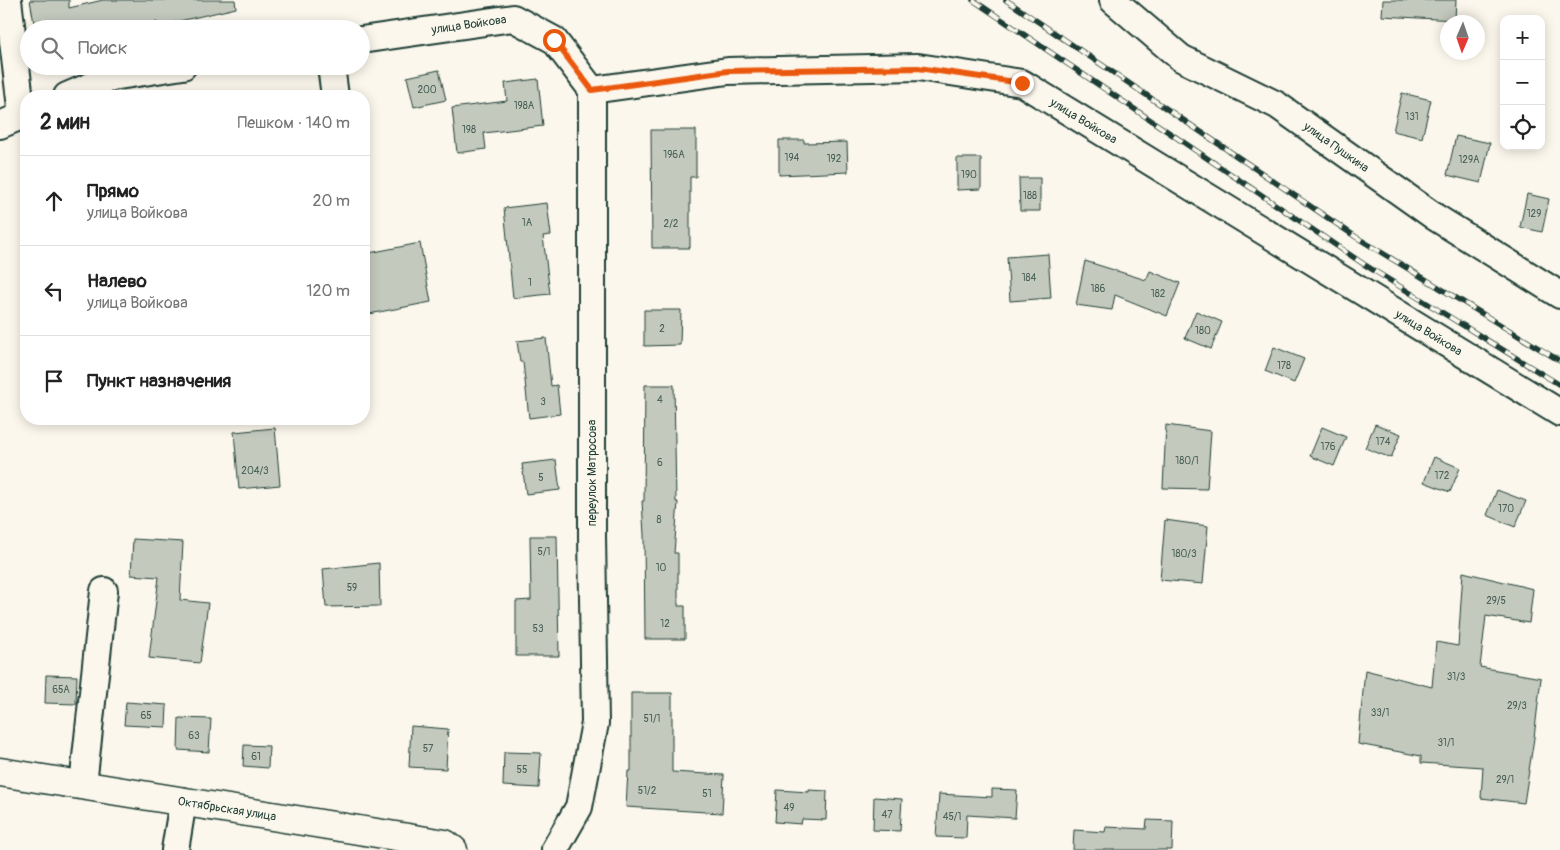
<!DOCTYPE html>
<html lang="ru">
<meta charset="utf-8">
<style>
:root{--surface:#fff;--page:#f2f2f2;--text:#222;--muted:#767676;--line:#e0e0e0}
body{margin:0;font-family:Pangolin,sans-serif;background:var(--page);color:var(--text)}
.controls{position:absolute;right:15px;top:15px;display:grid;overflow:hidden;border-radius:10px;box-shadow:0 2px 12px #0003}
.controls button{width:45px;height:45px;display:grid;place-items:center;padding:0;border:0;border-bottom:1px solid var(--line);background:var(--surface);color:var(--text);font:25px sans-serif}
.compass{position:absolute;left:1440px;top:15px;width:45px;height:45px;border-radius:50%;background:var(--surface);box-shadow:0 2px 12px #0003;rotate:182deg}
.stop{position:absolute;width:15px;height:15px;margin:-11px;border:4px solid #ea580c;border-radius:50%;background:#fff}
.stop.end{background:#ea580c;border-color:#fff;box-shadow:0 1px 5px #0008}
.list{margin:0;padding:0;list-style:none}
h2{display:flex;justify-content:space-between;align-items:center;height:65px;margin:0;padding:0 20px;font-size:21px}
h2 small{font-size:16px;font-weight:400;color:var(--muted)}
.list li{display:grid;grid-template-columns:32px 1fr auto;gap:15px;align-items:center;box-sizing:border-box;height:90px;padding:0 20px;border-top:1px solid var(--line)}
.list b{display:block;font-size:19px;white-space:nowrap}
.list p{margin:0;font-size:16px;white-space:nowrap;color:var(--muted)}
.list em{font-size:16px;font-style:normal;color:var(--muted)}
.icon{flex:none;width:28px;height:28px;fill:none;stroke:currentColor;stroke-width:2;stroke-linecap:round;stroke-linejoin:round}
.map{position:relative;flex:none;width:1560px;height:850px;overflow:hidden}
.search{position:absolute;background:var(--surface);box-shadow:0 2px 12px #0003;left:20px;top:20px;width:350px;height:55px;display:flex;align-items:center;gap:12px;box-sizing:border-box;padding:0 18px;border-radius:28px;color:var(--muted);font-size:19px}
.panel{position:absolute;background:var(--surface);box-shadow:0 2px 12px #0003;left:20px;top:90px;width:350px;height:335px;border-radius:20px}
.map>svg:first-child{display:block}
.building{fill:#c4c9be;stroke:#1f3d34}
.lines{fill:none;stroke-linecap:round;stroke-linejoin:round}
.minor-casing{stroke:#1f3d34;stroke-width:30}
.major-casing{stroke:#1f3d34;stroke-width:31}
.minor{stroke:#fbf7ec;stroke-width:26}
.major{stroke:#fbf7ec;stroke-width:28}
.rail-casing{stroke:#1f3d34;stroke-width:5.5}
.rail{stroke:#fbf7ec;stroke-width:4;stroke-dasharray:11;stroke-linecap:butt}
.route{stroke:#ea580c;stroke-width:6}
.labels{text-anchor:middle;stroke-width:4.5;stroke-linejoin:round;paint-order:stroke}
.number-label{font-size:10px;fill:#486056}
.street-label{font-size:12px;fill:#1f3d34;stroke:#fbf7ec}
</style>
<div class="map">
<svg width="1560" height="850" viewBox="0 0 1560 850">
<rect width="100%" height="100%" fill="#fbf7ec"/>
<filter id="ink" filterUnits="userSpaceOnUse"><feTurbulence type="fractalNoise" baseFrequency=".02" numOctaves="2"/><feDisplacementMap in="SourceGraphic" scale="10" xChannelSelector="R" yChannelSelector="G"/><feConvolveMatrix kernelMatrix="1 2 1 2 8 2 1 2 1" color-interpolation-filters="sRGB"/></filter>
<g filter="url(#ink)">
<g class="building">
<path d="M 30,0 L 69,0 L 69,8 L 103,0 L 235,0 L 236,8 L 158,26 L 157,22 L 126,29 L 35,29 Z"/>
<path d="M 1383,0 L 1456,0 L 1455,20 L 1382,16 Z"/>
<path d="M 439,70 L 446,100 L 414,107 L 407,77 Z"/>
<path d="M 538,79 L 543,126 L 484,133 L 486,149 L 457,153 L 452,108 L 507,101 L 505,83 Z"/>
<path d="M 1402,93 L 1431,100 L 1422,138 L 1393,131 Z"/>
<path d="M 651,130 L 696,130 L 696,177 L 690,177 L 690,248 L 652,248 Z"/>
<path d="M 1456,136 L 1490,143 L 1481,183 L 1447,175 Z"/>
<path d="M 779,140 L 804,140 L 804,143 L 847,142 L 848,172 L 779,175 Z"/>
<path d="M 957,158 L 981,158 L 981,189 L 957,190 Z"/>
<path d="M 1019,178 L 1040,178 L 1040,211 L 1020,211 Z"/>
<path d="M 1527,194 L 1549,199 L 1542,232 L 1520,227 Z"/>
<path d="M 547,203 L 551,235 L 543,236 L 550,294 L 513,298 L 504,208 Z"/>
<path d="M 420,243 L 431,302 L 364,315 L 364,254 Z"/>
<path d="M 1048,254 L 1051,298 L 1010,301 L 1007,257 Z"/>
<path d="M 1085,261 L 1146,280 L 1150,271 L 1180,283 L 1167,316 L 1115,295 L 1112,310 L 1076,305 Z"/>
<path d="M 644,310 L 681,310 L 680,345 L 644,346 Z"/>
<path d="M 1196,311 L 1222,322 L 1211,349 L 1185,338 Z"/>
<path d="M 546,338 L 551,386 L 557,385 L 560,414 L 529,418 L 523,362 L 520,362 L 517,341 Z"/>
<path d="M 1274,347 L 1304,359 L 1294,383 L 1265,371 Z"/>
<path d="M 645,385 L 674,385 L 676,502 L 678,502 L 674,553 L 678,553 L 678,606 L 685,606 L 685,639 L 645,639 L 644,535 L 642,501 L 644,501 Z"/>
<path d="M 1375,424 L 1401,434 L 1391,458 L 1365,448 Z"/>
<path d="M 1166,425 L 1211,431 L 1207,489 L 1163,488 Z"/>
<path d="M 1322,427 L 1346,437 L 1334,466 L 1310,456 Z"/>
<path d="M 275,428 L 280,485 L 239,489 L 234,432 Z"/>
<path d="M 1434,457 L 1460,468 L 1450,492 L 1424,482 Z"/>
<path d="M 556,460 L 560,490 L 526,494 L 522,464 Z"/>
<path d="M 1497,490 L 1526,501 L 1515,527 L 1487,515 Z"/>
<path d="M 1165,520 L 1208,526 L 1203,584 L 1160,580 Z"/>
<path d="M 530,536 L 557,536 L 559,656 L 516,656 L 516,601 L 531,600 Z"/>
<path d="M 133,539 L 183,542 L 180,600 L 208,603 L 200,663 L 149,658 L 159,577 L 131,575 Z"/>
<path d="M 379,563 L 380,606 L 326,607 L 323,569 Z"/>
<path d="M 1463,572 L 1533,589 L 1529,623 L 1486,616 L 1480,667 L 1541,678 L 1534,738 L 1524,803 L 1481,798 L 1483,767 L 1421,763 L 1421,756 L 1358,744 L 1365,670 L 1432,687 L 1436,642 L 1458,646 Z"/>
<path d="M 46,675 L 77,676 L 76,704 L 45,703 Z"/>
<path d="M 631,693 L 672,693 L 672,772 L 724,775 L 722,813 L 626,807 L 628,771 L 631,771 Z"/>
<path d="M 126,702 L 167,705 L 166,727 L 124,725 Z"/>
<path d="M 179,718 L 211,719 L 209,752 L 178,750 Z"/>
<path d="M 411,726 L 448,729 L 446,769 L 409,767 Z"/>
<path d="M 244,745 L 269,746 L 268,768 L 243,766 Z"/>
<path d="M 504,752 L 541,753 L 539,788 L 503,786 Z"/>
<path d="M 992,789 L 1017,790 L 1015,818 L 967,815 L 966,838 L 936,837 L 939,794 L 992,797 Z"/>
<path d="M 777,790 L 809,792 L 809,790 L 827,791 L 826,820 L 802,819 L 801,824 L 775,822 Z"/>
<path d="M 874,797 L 902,799 L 900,831 L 873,830 Z"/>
<path d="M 1147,820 L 1173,821 L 1172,850 L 1073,850 L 1074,830 L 1105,832 L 1106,827 L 1146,829 Z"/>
</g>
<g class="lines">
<defs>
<g id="minor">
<path d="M 8,0 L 22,116"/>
<path id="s1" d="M 1113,0 L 1181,58 L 1277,105 L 1435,217 L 1560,295"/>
<path id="s2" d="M 361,40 L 513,18 L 554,40 L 592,90"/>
<path d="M 331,66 L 335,96"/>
<path id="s3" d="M 592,90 L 728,71 L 918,67 L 1022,83 L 1560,413"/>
<path d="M 67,96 L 112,77 L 183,66"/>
<path d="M 0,125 L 26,114"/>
<path d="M 83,785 L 104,591"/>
<path d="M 555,849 L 579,807 L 595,723 L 592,536 L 592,90"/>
<path d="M 175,850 L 183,801"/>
</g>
<g id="major">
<path id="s4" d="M 0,772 L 445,844 L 453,850"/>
</g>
</defs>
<use href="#minor" class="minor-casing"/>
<use href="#major" class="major-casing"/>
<use href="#minor" class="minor"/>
<use href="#major" class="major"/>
<defs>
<g id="rail">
<path d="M 973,0 L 1365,265 L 1560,385"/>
<path d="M 1006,0 L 1356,237 L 1560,361"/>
</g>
</defs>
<use href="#rail" class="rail-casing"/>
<use href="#rail" class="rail"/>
</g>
</g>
<g class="lines" filter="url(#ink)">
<path class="route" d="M 554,40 L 592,90 L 728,71 L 918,68 L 1022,83"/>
</g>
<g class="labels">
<g class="number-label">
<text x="427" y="93">200</text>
<text x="524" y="109">198А</text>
<text x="1412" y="120">131</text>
<text x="469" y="133">198</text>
<text x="674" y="158">196А</text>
<text x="792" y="161">194</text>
<text x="834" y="162">192</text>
<text x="1469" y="163">129А</text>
<text x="969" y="178">190</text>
<text x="1030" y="199">188</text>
<text x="1534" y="217">129</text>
<text x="527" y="226">1А</text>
<text x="671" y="227">2/2</text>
<text x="1029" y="281">184</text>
<text x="530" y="286">1</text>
<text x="1098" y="292">186</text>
<text x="1158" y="297">182</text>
<text x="662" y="332">2</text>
<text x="1203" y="334">180</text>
<text x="1284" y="369">178</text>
<text x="660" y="403">4</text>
<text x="543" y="405">3</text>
<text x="1383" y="445">174</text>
<text x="1328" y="450">176</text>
<text x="1187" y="464">180/1</text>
<text x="660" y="466">6</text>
<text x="255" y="474">204/3</text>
<text x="1442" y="479">172</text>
<text x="541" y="481">5</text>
<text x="1506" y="512">170</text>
<text x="659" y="523">8</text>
<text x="544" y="555">5/1</text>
<text x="1184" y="557">180/3</text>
<text x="661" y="571">10</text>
<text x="352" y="591">59</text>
<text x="1496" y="604">29/5</text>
<text x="665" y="627">12</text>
<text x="538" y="632">53</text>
<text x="1456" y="680">31/3</text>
<text x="61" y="693">65А</text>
<text x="1517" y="709">29/3</text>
<text x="1380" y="716">33/1</text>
<text x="146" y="719">65</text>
<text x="652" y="722">51/1</text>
<text x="194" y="739">63</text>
<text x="1446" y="746">31/1</text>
<text x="428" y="752">57</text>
<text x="256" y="760">61</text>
<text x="522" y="773">55</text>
<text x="1505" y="783">29/1</text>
<text x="647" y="794">51/2</text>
<text x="707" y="797">51</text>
<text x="789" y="811">49</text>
<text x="887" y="818">47</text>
<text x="952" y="820">45/1</text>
</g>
<g class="street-label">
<text dy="4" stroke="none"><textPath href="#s2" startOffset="109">улица Войкова</textPath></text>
<text dy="4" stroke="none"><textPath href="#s3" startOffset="505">улица Войкова</textPath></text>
<text dy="4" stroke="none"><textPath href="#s1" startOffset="269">улица Пушкина</textPath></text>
<text dy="4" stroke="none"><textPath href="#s3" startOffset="910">улица Войкова</textPath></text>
<text transform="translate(592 473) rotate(-90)" y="4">переулок Матросова</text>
<text dy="4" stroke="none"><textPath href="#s4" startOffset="230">Октябрьская улица</textPath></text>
</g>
</g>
</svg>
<div class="controls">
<button>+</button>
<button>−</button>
<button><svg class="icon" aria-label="locate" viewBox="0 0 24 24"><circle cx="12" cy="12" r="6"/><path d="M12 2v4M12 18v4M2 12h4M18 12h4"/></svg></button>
</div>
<svg class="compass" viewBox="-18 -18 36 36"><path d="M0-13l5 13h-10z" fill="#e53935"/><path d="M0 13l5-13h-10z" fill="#767676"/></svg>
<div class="stop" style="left:554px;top:40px"></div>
<div class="stop end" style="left:1022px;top:83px"></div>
<div class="search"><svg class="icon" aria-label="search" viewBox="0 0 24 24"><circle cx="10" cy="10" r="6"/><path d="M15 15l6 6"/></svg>Поиск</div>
<section class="panel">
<h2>2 мин<small>Пешком · 140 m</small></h2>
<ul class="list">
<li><svg class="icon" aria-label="ahead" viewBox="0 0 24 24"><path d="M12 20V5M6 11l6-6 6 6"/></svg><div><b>Прямо</b><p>улица Войкова</p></div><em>20 m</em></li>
<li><svg class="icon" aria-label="left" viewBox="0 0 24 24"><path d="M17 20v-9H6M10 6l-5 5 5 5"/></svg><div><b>Налево</b><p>улица Войкова</p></div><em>120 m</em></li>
<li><svg class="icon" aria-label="arrive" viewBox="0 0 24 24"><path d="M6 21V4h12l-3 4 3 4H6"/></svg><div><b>Пункт назначения</b></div></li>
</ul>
</section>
</div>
